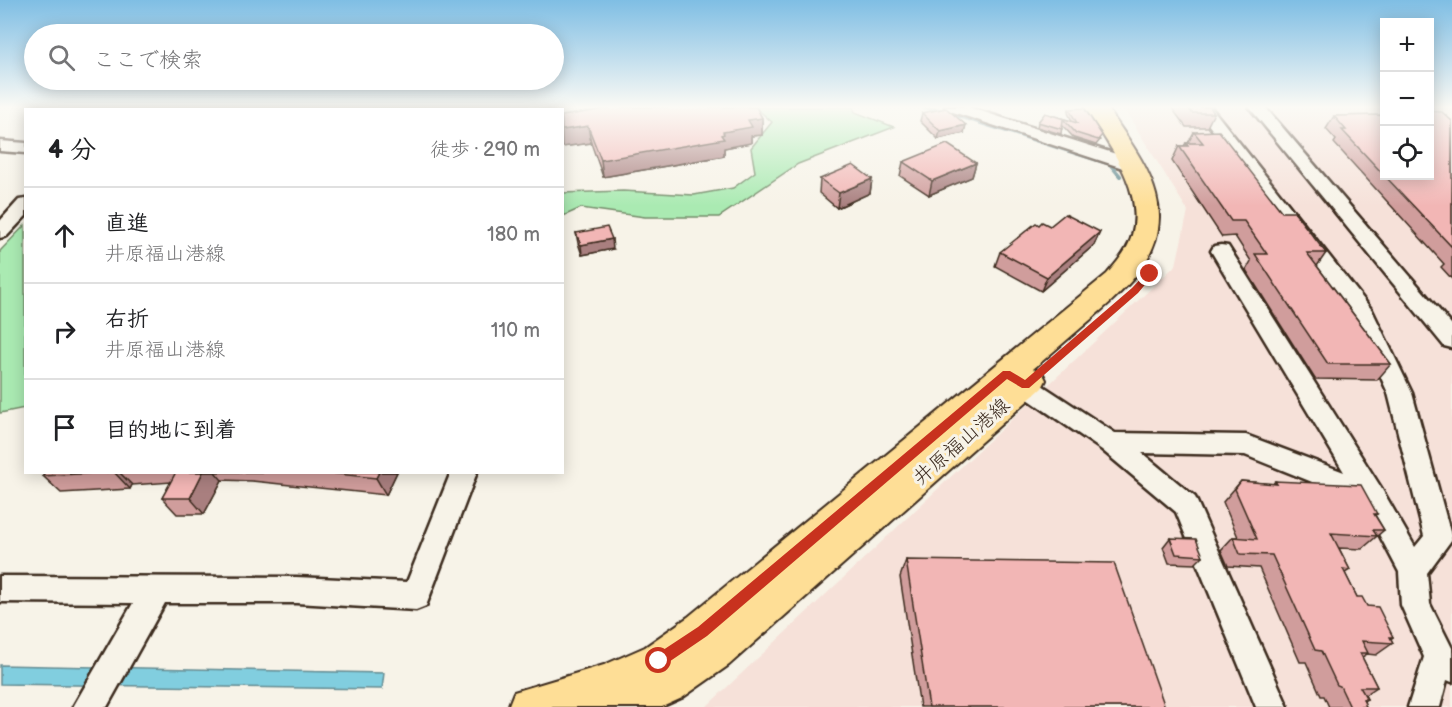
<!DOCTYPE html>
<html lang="ja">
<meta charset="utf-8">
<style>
:root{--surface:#fff;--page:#f2f2f2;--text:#202124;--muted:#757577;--line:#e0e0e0}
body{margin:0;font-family:"Balsamiq Sans","Klee One",sans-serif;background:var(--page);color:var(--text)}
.controls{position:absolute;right:18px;top:18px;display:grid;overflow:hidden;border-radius:0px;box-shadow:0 3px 15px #0003}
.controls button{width:54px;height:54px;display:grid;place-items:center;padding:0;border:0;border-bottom:2px solid var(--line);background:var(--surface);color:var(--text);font:30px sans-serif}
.stop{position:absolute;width:18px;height:18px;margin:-14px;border:4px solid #c8321e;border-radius:50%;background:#fff}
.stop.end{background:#c8321e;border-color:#fff;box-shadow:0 2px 6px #0008}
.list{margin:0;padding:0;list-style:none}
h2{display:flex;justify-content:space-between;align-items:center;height:78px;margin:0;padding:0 24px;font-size:26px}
h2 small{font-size:20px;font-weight:400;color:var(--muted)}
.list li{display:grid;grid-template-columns:39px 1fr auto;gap:18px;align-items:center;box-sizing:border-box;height:96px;padding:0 24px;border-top:2px solid var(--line)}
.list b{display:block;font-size:22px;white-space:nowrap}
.list p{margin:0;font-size:20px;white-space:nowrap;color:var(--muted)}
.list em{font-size:20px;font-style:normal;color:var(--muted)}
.icon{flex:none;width:33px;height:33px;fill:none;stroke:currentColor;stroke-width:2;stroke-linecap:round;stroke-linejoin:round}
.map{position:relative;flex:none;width:1452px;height:707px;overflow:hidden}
.search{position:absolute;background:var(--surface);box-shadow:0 3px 15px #0003;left:24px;top:24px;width:540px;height:66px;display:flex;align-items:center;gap:15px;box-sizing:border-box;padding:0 21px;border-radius:33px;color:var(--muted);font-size:22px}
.panel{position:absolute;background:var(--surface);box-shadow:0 3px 15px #0003;left:24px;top:108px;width:540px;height:366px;border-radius:0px}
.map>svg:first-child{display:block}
.built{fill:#f6e1d9}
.green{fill:#aaeab2;stroke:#728a68;stroke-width:1.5}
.water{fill:#81cedf;stroke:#658c92;stroke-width:1.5}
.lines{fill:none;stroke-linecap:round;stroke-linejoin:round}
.stream{stroke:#658c92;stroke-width:4}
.minor-casing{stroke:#3b2a1e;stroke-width:5}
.major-casing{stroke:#3b2a1e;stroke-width:4}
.minor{fill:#f7f3e8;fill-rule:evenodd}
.major{fill:#fede96;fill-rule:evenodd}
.wall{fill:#d09d9c;stroke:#3b2a1e;stroke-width:1.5}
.shaded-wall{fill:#a97f7f;stroke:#3b2a1e;stroke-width:1.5}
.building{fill:#f2b6b5;stroke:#3b2a1e;stroke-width:1.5}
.route{fill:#c8321e}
.labels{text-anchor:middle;stroke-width:6;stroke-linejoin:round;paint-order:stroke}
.street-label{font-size:20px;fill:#3b2a1e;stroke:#f7f3e8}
</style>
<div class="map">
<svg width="1452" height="707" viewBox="0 0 1452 707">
<rect width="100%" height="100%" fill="#f7f3e8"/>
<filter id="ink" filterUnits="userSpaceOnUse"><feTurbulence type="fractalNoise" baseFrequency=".0167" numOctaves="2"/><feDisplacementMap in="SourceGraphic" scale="12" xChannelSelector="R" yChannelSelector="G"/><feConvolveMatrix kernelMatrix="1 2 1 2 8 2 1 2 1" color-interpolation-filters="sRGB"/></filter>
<g filter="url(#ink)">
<path class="built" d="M 1123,107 L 1384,107 L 1384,176 L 1430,176 L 1430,107 L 1452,107 L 1452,707 L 706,707 L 1176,265 L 1188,211 Z"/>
<g class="green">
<path d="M 374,107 L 550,107 L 541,110 L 368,109 Z"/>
<path d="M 755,107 L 853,107 L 855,112 L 894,127 L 798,164 L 719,217 L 645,217 L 581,208 L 563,216 L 562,193 L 623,191 L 694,195 L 733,188 L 755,172 L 751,148 L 772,122 Z"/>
<path d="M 25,225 L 25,408 L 0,413 L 0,251 Z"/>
</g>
<path class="water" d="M 0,665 L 384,673 L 382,689 L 0,684 Z"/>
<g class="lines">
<path class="stream" d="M 923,107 L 940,110 L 1110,164 L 1120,176"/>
<defs>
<g id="minor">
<path d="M 573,107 L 602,107 L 600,110 L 562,119 L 562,110 L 561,110 Z"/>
<path d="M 945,107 L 968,107 L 1135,160 L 1138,164 L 1135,168 L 1123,168 L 947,110 Z"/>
<path d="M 1195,107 L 1211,107 L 1372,310 L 1412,393 L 1452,539 L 1427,573 L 1430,604 L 1452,648 L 1452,682 L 1447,680 L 1440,707 L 1408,707 L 1424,657 L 1401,605 L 1399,572 L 1362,502 L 1245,455 L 1142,453 L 1195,497 L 1288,707 L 1256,707 L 1176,512 L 1102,450 L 1003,382 L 999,376 L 1003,370 L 1011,367 L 1019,370 L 1115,433 L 1246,435 L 1344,472 L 1211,251 L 1214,246 L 1221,245 L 1228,246 L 1380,486 L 1415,547 L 1424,536 L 1388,393 L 1352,313 Z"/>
<path d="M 1249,107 L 1265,107 L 1452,325 L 1452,348 L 1444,346 Z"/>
<path d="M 0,141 L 26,143 L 26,153 L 0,151 Z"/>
<path d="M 26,199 L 26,216 L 7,236 L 0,238 L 0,221 L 19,200 Z"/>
<path d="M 451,472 L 477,472 L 426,606 L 416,610 L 296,603 L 165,603 L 107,707 L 73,707 L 133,603 L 0,602 L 0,576 L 296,577 L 407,582 Z"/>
</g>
<path id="major" d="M 1085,107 L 1107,107 C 1124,134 1148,163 1156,195 C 1171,251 1127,288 1089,321 C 1070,337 1052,353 1033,369 L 1042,372 L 1046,380 L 1042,388 L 729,665 L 682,698 L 662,707 L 508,707 L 514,692 L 604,665 L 645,647 L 688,617 L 1107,274 C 1117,262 1128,250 1132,235 C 1145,190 1107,143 1085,107 Z"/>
</defs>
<use href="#minor" class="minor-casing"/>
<use href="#major" class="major-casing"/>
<use href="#minor" class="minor"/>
<use href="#major" class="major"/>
</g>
<g class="wall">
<path d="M 608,107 L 756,107 L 762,118 L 762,135 L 751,136 L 751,143 L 724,148 L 724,156 L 603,177 L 591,143 L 562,147 L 608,109 Z"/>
<path d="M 1171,107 L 1210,107 L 1214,113 L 1207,127 L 1186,127 Z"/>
<path d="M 1069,109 L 1100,140 L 1096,145 L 1074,138 L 1062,125 L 1061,134 L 1037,127 L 1038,122 L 1045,113 L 1072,121 L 1068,113 Z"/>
<path d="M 922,113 L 964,133 L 938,139 L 920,121 Z"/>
<path d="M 1384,114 L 1384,176 L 1452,121 L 1452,279 L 1441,267 L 1444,264 L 1334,143 L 1336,140 L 1326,129 L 1334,116 L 1383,115 Z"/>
<path d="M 1194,132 L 1326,253 L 1317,266 L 1391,364 L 1377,380 L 1315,379 L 1246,270 L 1251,261 L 1235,236 L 1222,237 L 1172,161 L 1179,146 L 1184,146 L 1186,143 L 1188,143 Z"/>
<path d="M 903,162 L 976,163 L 972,177 L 929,195 L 900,176 Z"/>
<path d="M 820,179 L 872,179 L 870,193 L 837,208 L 819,193 Z"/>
<path d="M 1039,225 L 1100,232 L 1094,245 L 1041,291 L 995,266 L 1000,252 Z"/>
<path d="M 576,233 L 613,249 L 582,255 L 578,243 Z"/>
<path d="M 45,472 L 397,472 L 386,495 L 252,481 L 222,480 L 204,514 L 177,514 L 162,498 L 171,482 L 132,485 L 130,489 L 61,493 L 43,476 Z"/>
<path d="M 1241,481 L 1273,484 L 1275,481 L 1377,514 L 1375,515 L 1384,530 L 1362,549 L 1339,548 L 1350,570 L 1345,573 L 1357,597 L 1367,606 L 1393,637 L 1391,639 L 1393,643 L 1376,655 L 1367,654 L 1362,657 L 1377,687 L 1365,695 L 1367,699 L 1364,701 L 1366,707 L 1329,707 L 1324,696 L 1321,696 L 1306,662 L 1300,662 L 1259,568 L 1228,566 L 1221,550 L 1233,537 L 1238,537 L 1223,502 Z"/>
<path d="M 1170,538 L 1203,556 L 1195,564 L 1169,563 L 1163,547 Z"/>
<path d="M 906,560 L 1165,707 L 920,707 L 900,577 Z"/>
</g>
<g class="shaded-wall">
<path d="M 762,118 L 762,135 L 751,136 L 751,143 L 724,148 L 724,156 L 603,177 L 601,160 L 721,135 L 723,132 L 748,120 Z"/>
<path d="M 966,125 L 964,133 L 938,139 L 940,131 Z"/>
<path d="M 588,126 L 591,143 L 562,147 L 562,130 Z"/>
<path d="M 976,163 L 972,177 L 929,195 L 932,181 Z"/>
<path d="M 872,179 L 870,193 L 837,208 L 839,193 Z"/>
<path d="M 1100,232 L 1094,245 L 1041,291 L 1047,277 Z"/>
<path d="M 612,239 L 613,249 L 582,255 L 581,245 Z"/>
<path d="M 114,472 L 119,472 L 132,485 L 130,489 Z"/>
<path d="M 203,472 L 215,472 L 222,480 L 204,514 L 190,498 Z"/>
<path d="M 379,472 L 397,472 L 386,495 L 376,478 Z"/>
</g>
<g class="building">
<path d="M 610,107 L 756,107 L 762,118 L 748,120 L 752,127 L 723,132 L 724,134 L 721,135 L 724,139 L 601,160 L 588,126 L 562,130 L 562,116 L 610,108 Z"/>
<path d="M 1188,107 L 1210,107 L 1214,113 L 1192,113 Z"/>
<path d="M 946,108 L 966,125 L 940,131 L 922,113 Z"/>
<path d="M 1084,108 L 1102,135 L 1098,140 L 1076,133 L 1063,119 L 1062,129 L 1038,122 L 1045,113 L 1077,123 L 1069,109 Z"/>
<path d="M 1430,111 L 1442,112 L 1452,121 L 1452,247 L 1385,176 L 1430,176 Z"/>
<path d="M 1384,115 L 1384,175 L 1342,130 L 1346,130 L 1334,116 Z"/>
<path d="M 1219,131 L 1282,212 L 1294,212 L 1326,253 L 1307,253 L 1391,364 L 1328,364 L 1255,254 L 1267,254 L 1244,221 L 1231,221 L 1179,146 L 1188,146 L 1186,143 L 1203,143 L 1194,132 Z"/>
<path d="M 947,144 L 976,163 L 932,181 L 903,162 Z"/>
<path d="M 853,165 L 872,179 L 839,193 L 820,179 Z"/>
<path d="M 1065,214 L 1100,232 L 1047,277 L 1000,252 L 1036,223 L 1039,225 L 1042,222 L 1050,226 Z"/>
<path d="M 607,227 L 612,239 L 581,245 L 576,233 Z"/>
<path d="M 45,472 L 114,472 L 43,476 Z"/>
<path d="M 176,472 L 203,472 L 190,498 L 162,498 Z"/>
<path d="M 320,472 L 379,472 L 376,478 Z"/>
<path d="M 1241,481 L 1277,484 L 1275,481 L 1361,485 L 1377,514 L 1374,514 L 1384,530 L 1373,530 L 1377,536 L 1331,533 L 1350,570 L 1343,569 L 1357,597 L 1362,597 L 1367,606 L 1378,607 L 1393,637 L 1390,637 L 1393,643 L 1362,641 L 1368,653 L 1360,653 L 1377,687 L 1360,687 L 1367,699 L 1363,699 L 1366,707 L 1350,707 L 1340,686 L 1337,685 L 1321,651 L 1315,650 L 1272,555 L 1240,554 L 1233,537 L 1257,539 L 1235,489 Z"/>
<path d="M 1170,538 L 1196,539 L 1203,556 L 1176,554 Z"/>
<path d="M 906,560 L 1114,563 L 1165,707 L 929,707 Z"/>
</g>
</g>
<linearGradient id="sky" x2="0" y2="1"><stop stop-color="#7fbee4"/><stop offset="0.52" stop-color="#fbfaf5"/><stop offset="1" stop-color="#fbfaf5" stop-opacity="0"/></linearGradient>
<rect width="1452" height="206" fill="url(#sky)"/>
<path class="route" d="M 1147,272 L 1154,274 L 1138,293 L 1029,388 L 1022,388 L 1007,379 L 707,636 L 663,666 L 659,667 L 654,666 L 652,661 L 654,656 L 698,627 L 1003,371 L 1010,371 L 1025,380 L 1132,288 Z"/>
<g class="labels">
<g class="street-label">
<text transform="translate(961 441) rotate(-41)" y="7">井原福山港線</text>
</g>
</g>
</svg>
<div class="controls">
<button>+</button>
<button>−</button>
<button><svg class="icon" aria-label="locate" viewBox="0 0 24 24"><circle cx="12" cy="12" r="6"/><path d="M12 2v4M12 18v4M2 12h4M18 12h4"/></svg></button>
</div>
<div class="stop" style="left:659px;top:661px"></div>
<div class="stop end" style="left:1150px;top:274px"></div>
<div class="search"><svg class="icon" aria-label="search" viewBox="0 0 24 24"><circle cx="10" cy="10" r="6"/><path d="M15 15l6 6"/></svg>ここで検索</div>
<section class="panel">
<h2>4 分<small>徒歩 · 290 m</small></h2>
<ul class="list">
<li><svg class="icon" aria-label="ahead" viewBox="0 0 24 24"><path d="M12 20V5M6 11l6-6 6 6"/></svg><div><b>直進</b><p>井原福山港線</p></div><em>180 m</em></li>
<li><svg class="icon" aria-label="right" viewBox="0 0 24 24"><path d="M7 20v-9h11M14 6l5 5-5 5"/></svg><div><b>右折</b><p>井原福山港線</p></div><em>110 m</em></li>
<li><svg class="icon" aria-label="arrive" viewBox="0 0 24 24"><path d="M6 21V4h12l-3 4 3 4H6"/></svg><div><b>目的地に到着</b></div></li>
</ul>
</section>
</div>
